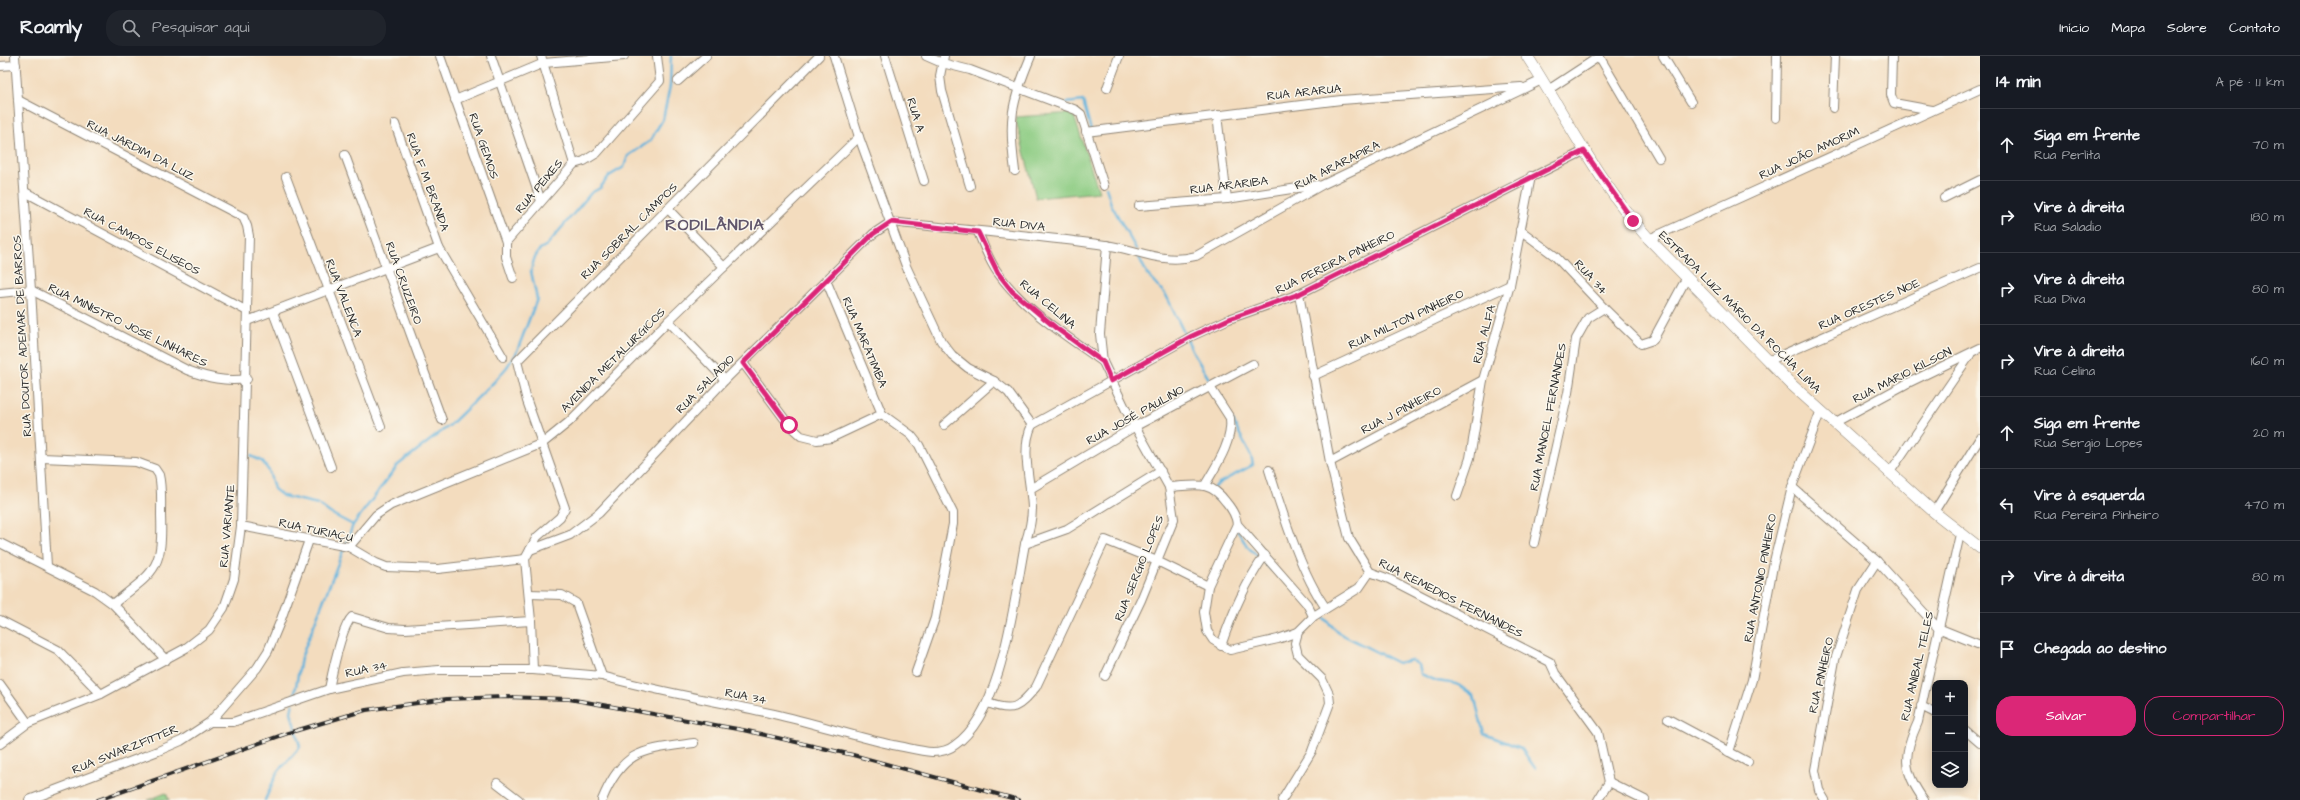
<!DOCTYPE html>
<html lang="pt">
<meta charset="utf-8">
<style>
:root{--surface:#171b24;--page:#20242c;--text:#f1f3f6;--muted:#9ea1a6;--line:#363941;--accent:#db2777}
body{margin:0;font-family:"Architects Daughter",sans-serif;background:var(--page);color:var(--text)}
.controls{position:absolute;right:12px;bottom:12px;display:grid;overflow:hidden;border-radius:8px;box-shadow:0 2px 10px #0003}
.controls button{width:36px;height:36px;display:grid;place-items:center;padding:0;border:0;border-bottom:1px solid var(--line);background:var(--surface);color:var(--text);font:20px sans-serif}
.stop{position:absolute;width:12px;height:12px;margin:-9px;border:3px solid #db2777;border-radius:50%;background:#fff}
.stop.end{background:#db2777;border-color:#fff;box-shadow:0 1px 4px #0008}
.list{margin:0;padding:0;list-style:none}
h2{display:flex;justify-content:space-between;align-items:center;height:52px;margin:0;padding:0 16px;font-size:17px}
h2 small{font-size:13px;font-weight:400;color:var(--muted)}
.list li{display:grid;grid-template-columns:26px 1fr auto;gap:12px;align-items:center;box-sizing:border-box;height:72px;padding:0 16px;border-top:1px solid var(--line)}
.list b{display:block;font-size:15px;white-space:nowrap}
.list p{margin:0;font-size:13px;white-space:nowrap;color:var(--muted)}
.list em{font-size:13px;font-style:normal;color:var(--muted)}
.actions{display:flex;gap:8px;padding:12px 16px}
.actions a{flex:1;padding:9px 0;border:1px solid var(--accent);border-radius:16px;text-align:center;font-size:14px;color:var(--accent)}
.actions .main{background:var(--accent);color:#fff}
.icon{flex:none;width:22px;height:22px;fill:none;stroke:currentColor;stroke-width:2;stroke-linecap:round;stroke-linejoin:round}
.map{position:relative;flex:none;width:1980px;height:744px;overflow:hidden}
header{display:flex;align-items:center;gap:24px;box-sizing:border-box;height:56px;padding:0 20px;background:var(--surface);border-bottom:1px solid var(--line)}
header strong{font-size:19px}
nav{display:flex;gap:22px;margin-inline-start:auto;font-size:14px}
.search{width:280px;height:36px;background:var(--page);display:flex;align-items:center;gap:10px;box-sizing:border-box;padding:0 14px;border-radius:16px;color:var(--muted);font-size:15px}
main{display:flex}
aside{flex:1;background:var(--surface)}
.map>svg:first-child{display:block}
.green{fill:#8dcc83;stroke:#5c7c57}
.lines{fill:none;stroke-linecap:round;stroke-linejoin:round}
.stream{stroke:#61b2dc;stroke-width:2.5}
.street-casing{stroke:#8f8474;stroke-width:10}
.secondary-casing{stroke:#8f8474;stroke-width:12}
.street{stroke:#fff;stroke-width:8}
.secondary{stroke:#fff;stroke-width:11}
.rail-casing{stroke:#2b2b2b;stroke-width:4}
.rail{stroke:#fbf7ec;stroke-width:2.5;stroke-dasharray:8;stroke-linecap:butt}
.route{stroke:#db2777;stroke-width:5}
.labels{text-anchor:middle;stroke-width:3;stroke-linejoin:round;paint-order:stroke}
.street-label{font-size:12px;fill:#2b2b2b;stroke:#fbf7ec}
.district-label{font-size:16px;font-weight:bold;letter-spacing:1px;fill:#61566b;stroke:#fbf7ec}
</style>
<header>
<strong>Roamly</strong>
<div class="search"><svg class="icon" aria-label="search" viewBox="0 0 24 24"><circle cx="10" cy="10" r="6"/><path d="M15 15l6 6"/></svg>Pesquisar aqui</div>
<nav><a>Início</a><a>Mapa</a><a>Sobre</a><a>Contato</a></nav>
</header>
<main>
<div class="map">
<svg width="1980" height="744" viewBox="0 0 1980 744">
<rect width="100%" height="100%" fill="#fbf7ec"/>
<filter id="ink" filterUnits="userSpaceOnUse"><feTurbulence type="fractalNoise" baseFrequency=".025" numOctaves="2"/><feDisplacementMap in="SourceGraphic" scale="8" xChannelSelector="R" yChannelSelector="G"/><feConvolveMatrix kernelMatrix="1 2 1 2 8 2 1 2 1" color-interpolation-filters="sRGB"/></filter>
<filter id="wash" filterUnits="userSpaceOnUse"><feTurbulence type="fractalNoise" baseFrequency=".012" numOctaves="4" result="noise"/><feDisplacementMap in="SourceGraphic" scale="16" xChannelSelector="R" yChannelSelector="G"/><feGaussianBlur stdDeviation="0.9" result="paint"/><feColorMatrix in="noise" values="0 0 0 0 0 0 0 0 0 0 0 0 0 0 0 0 0 1.4 0 .05"/><feComposite in="paint" operator="in"/></filter>
<g filter="url(#wash)">
<rect width="100%" height="100%" fill="#f3dcbe"/>
<g class="green">
<path d="M 1073,57 L 1099,136 L 1036,142 L 1015,61 Z"/>
<path d="M 166,737 L 169,744 L 148,744 Z"/>
</g>
<g class="lines">
<g class="stream">
<path d="M 1066,47 L 1083,45 L 1091,74"/>
<path d="M 1106,131 L 1111,148 L 1136,193"/>
<path d="M 1138,199 L 1147,218 L 1166,239 L 1194,298 L 1212,328"/>
<path d="M 251,400 L 262,405 L 269,415 L 274,433 L 283,440 L 318,448 L 330,457 L 353,469"/>
<path d="M 1214,432 L 1219,427 L 1253,409 L 1251,400 L 1233,365"/>
<path d="M 1215,439 L 1216,443 L 1223,447"/>
<path d="M 1237,474 L 1247,490 L 1272,514"/>
<path d="M 1311,549 L 1339,577 L 1398,607 L 1411,604 L 1419,609 L 1421,618 L 1437,625 L 1457,628 L 1474,640 L 1484,678 L 1521,692 L 1535,712"/>
<path d="M 294,642 L 301,602 L 353,469 L 398,409 L 450,369 L 494,326 L 507,311 L 517,295 L 537,243 L 531,215 L 534,203 L 540,193 L 547,189 L 591,137 L 600,132 L 609,120 L 624,111 L 628,100 L 650,85 L 663,63 L 670,30 L 671,0"/>
<path d="M 265,744 L 277,717 L 300,691 L 291,656 L 293,647"/>
</g>
</g>
</g>
<g filter="url(#ink)">
<g class="lines">
<defs>
<g id="street">
<path d="M 15,0 L 31,234 L 47,510"/>
<path d="M 440,0 L 506,186"/>
<path d="M 491,0 L 541,145"/>
<path d="M 541,0 L 574,108"/>
<path d="M 834,0 L 859,81 L 906,210 L 941,285 L 952,299 L 968,312 L 994,325 L 1008,336 L 1032,369"/>
<path d="M 885,0 L 924,125"/>
<path d="M 926,0 L 942,7 L 970,14 L 1076,54 L 1081,58 L 1104,130"/>
<path d="M 944,0 L 940,20 L 942,35 L 970,130"/>
<path d="M 1599,0 L 1659,102"/>
<path d="M 1663,0 L 1691,46"/>
<path d="M 1892,0 L 1891,39 L 1894,47 L 1932,54"/>
<path d="M 0,10 L 16,9"/>
<path d="M 678,25 L 706,0"/>
<path d="M 1107,32 L 1119,0"/>
<path d="M 1548,34 L 1600,0"/>
<path d="M 455,44 L 544,7 L 624,0"/>
<path d="M 1833,52 L 1835,0"/>
<path d="M 1217,59 L 1227,143"/>
<path d="M 1776,62 L 1777,0"/>
<path d="M 395,68 L 439,192 L 503,301"/>
<path d="M 1086,76 L 1341,44 L 1521,31"/>
<path d="M 345,99 L 442,364"/>
<path d="M 1015,115 C 1008,64 1011,47 1031,0"/>
<path d="M 286,121 L 381,371"/>
<path d="M 25,136 L 247,255"/>
<path d="M 1944,142 L 1980,124"/>
<path d="M 1139,150 L 1227,143 L 1317,129"/>
<path d="M 668,153 L 724,211"/>
<path d="M 891,166 C 962,174 1034,179 1105,189 C 1138,193 1161,209 1196,200 L 1322,129 L 1542,24"/>
<path d="M 1520,174 L 1555,200 L 1604,252 L 1641,288 L 1653,284 L 1686,223"/>
<path d="M 978,176 C 984,190 989,205 998,217 C 1024,254 1067,280 1103,306"/>
<path d="M 1649,183 L 1980,33"/>
<path d="M 506,186 L 574,108 L 584,105 L 597,97 L 660,25 L 657,0"/>
<path d="M 506,186 L 506,201 L 513,222"/>
<path d="M 826,224 L 882,358"/>
<path d="M 0,237 L 31,234 L 187,314 C 208,322 225,326 247,323"/>
<path d="M 1299,238 L 1330,406 L 1349,482 L 1370,516 L 1389,523 L 1550,606 L 1555,617 L 1598,676 L 1609,726"/>
<path d="M 273,256 L 331,411"/>
<path d="M 247,265 L 439,192"/>
<path d="M 668,265 L 725,324"/>
<path d="M 1768,305 L 1980,212"/>
<path d="M 743,307 L 789,369 L 801,380 L 817,384 L 831,382 L 882,358"/>
<path d="M 1313,320 L 1510,229"/>
<path d="M 882,358 L 911,379 L 919,389 L 953,457 L 953,468 L 935,562 L 916,616"/>
<path d="M 1834,367 L 1906,328 L 1980,292"/>
<path d="M 944,369 L 994,325"/>
<path d="M 1032,369 L 1192,280 L 1229,263 L 1299,238 L 1584,95"/>
<path d="M 42,402 L 136,406 L 155,413 L 159,419 C 162,431 161,446 161,459 C 163,514 155,515 113,548"/>
<path d="M 1330,406 L 1483,324"/>
<path d="M 1269,414 C 1282,455 1301,518 1326,552"/>
<path d="M 1890,416 L 1970,299"/>
<path d="M 1205,429 C 1216,410 1233,386 1230,362 L 1210,331"/>
<path d="M 1169,431 C 1195,430 1209,423 1226,446 C 1232,453 1236,459 1237,468 L 1208,530 L 1204,556 L 1207,575 L 1213,584 L 1230,594 L 1278,583 L 1298,576 L 1314,560 L 1359,532 L 1370,516"/>
<path d="M 1792,431 L 1877,505 L 1938,572 L 1980,589"/>
<path d="M 1030,433 L 1134,371 L 1253,308"/>
<path d="M 1457,440 L 1470,402 L 1483,324 L 1510,229 L 1531,120"/>
<path d="M 1934,456 L 1980,382"/>
<path d="M 1237,468 L 1307,548 L 1313,560"/>
<path d="M 241,470 L 349,491 L 376,507 L 386,511 L 438,513 L 525,503"/>
<path d="M 0,487 L 95,535 L 113,548 L 166,604"/>
<path d="M 1534,487 L 1568,337 L 1576,283 L 1588,262 L 1604,252"/>
<path d="M 1025,488 L 1067,473 L 1161,415"/>
<path d="M 349,491 L 376,459 L 391,449 L 543,387 L 569,366 L 668,265 L 859,81"/>
<path d="M 530,494 L 570,479 L 599,457 L 725,324 L 873,178 L 891,166"/>
<path d="M 529,538 L 562,539 L 576,547 L 602,620 C 659,636 716,645 774,658 C 814,667 853,680 893,689 C 906,691 919,695 932,696 C 940,696 949,694 955,689 C 1003,656 1014,543 1025,488 C 1029,476 1032,465 1032,452 C 1031,425 1020,394 1032,369"/>
<path d="M 0,564 L 58,594 L 101,638"/>
<path d="M 1221,590 C 1232,557 1245,528 1265,499"/>
<path d="M 533,614 L 531,565 L 525,503 L 537,481 L 560,461 L 565,452 L 527,345 L 517,305 L 819,0"/>
<path d="M 1105,620 L 1141,544 L 1174,463 L 1169,431 L 1126,354 L 1103,306 L 1100,278 L 1107,189"/>
<path d="M 0,628 L 28,667"/>
<path d="M 329,633 C 332,618 342,570 352,561 L 389,572 L 405,573 L 531,565"/>
<path d="M 988,647 C 1014,657 1019,651 1036,631 L 1105,484 L 1157,505 L 1208,530"/>
<path d="M 1921,650 L 1935,657"/>
<path d="M 1668,663 L 1748,706"/>
<path d="M 210,666 L 233,666 L 329,633 L 403,617 L 439,614 L 533,614 L 602,620"/>
<path d="M 1965,674 L 1980,687"/>
<path d="M 0,688 L 28,667 L 101,638 L 186,592 L 209,574 L 224,552 L 234,523 L 241,470 L 249,180 L 247,170 L 243,161 L 18,44"/>
<path d="M 1729,696 L 1752,624 L 1773,510 L 1792,431 L 1821,354"/>
<path d="M 1609,726 L 1645,744"/>
<path d="M 497,727 L 519,744"/>
<path d="M 29,744 L 158,695 L 181,685 L 210,666 L 257,612 L 268,595 L 280,566 L 309,484"/>
<path d="M 602,744 C 623,693 643,694 694,687"/>
<path d="M 1282,744 L 1312,695 L 1330,647 L 1329,638 L 1322,623 L 1298,599 L 1295,587 L 1298,576"/>
<path d="M 1598,744 L 1609,726"/>
<path d="M 1825,744 L 1819,734 L 1815,714 L 1835,604 L 1858,534 L 1877,505"/>
<path d="M 1924,744 C 1902,714 1903,699 1918,666 L 1960,478"/>
</g>
<path id="secondary" d="M 1527,0 C 1567,62 1599,128 1649,183 L 1792,329 L 1934,456 L 1980,492"/>
</defs>
<use href="#street" class="street-casing"/>
<use href="#secondary" class="secondary-casing"/>
<use href="#street" class="street"/>
<use href="#secondary" class="secondary"/>
<defs>
<path id="rail" d="M 98,744 L 288,677 L 366,654 L 447,643 L 504,641 L 569,643 L 743,674 L 853,699 L 1019,744"/>
</defs>
<use href="#rail" class="rail-casing"/>
<use href="#rail" class="rail"/>
</g>
</g>
<g class="lines" filter="url(#ink)">
<path class="route" d="M 789,369 L 743,307 L 873,178 L 891,166 L 978,176 L 998,217 L 1012,235 L 1056,272 L 1103,306 L 1111,325 L 1192,280 L 1229,263 L 1299,238 L 1584,95 L 1633,165"/>
</g>
<g class="labels">
<g class="street-label">
<text transform="translate(1304 36) rotate(-6)" y="4">RUA ARARUA</text>
<text transform="translate(916 59) rotate(73)" y="4">RUA A</text>
<text transform="translate(484 90) rotate(71)" y="4">RUA GEMOS</text>
<text transform="translate(141 94) rotate(27)" y="4">RUA JARDIM DA LUZ</text>
<text transform="translate(1809 97) rotate(-25)" y="4">RUA JOÃO AMORIM</text>
<text transform="translate(1337 109) rotate(-27)" y="4">RUA ARARAPIRA</text>
<text transform="translate(428 126) rotate(70)" y="4">RUA F M BRANDA</text>
<text transform="translate(1229 129) rotate(-7)" y="4">RUA ARARIBA</text>
<text transform="translate(539 130) rotate(-50)" y="4">RUA PEIXES</text>
<text transform="translate(1019 168) rotate(6)" y="4">RUA DIVA</text>
<text transform="translate(629 175) rotate(-45)" y="4">RUA SOBRAL CAMPOS</text>
<text transform="translate(142 185) rotate(28)" y="4">RUA CAMPOS ELISEOS</text>
<text transform="translate(1335 206) rotate(-26)" y="4">RUA PEREIRA PINHEIRO</text>
<text transform="translate(1591 221) rotate(47)" y="4">RUA 34</text>
<text transform="translate(404 227) rotate(70)" y="4">RUA CRUZEIRO</text>
<text transform="translate(344 242) rotate(69)" y="4">RUA VALENCA</text>
<text transform="translate(1048 248) rotate(40)" y="4">RUA CELINA</text>
<text transform="translate(1869 248) rotate(-24)" y="4">RUA ORESTES NOE</text>
<text transform="translate(1740 256) rotate(45)" y="4">ESTRADA LUIZ MÁRIO DA ROCHA LIMA</text>
<text transform="translate(1406 263) rotate(-25)" y="4">RUA MILTON PINHEIRO</text>
<text transform="translate(128 269) rotate(26)" y="4">RUA MINISTRO JOSÉ LINHARES</text>
<text transform="translate(1484 278) rotate(-75)" y="4">RUA ALFA</text>
<text transform="translate(22 280) rotate(-93)" y="4">RUA DOUTOR ADEMAR DE BARROS</text>
<text transform="translate(865 286) rotate(67)" y="4">RUA MARATIMBA</text>
<text transform="translate(613 304) rotate(-45)" y="4">AVENIDA METALURGICOS</text>
<text transform="translate(1902 319) rotate(-27)" y="4">RUA MARIO KILSON</text>
<text transform="translate(705 328) rotate(-45)" y="4">RUA SALADIO</text>
<text transform="translate(1401 354) rotate(-28)" y="4">RUA J PINHEIRO</text>
<text transform="translate(1135 359) rotate(-29)" y="4">RUA JOSÉ PAULINO</text>
<text transform="translate(1548 361) rotate(-79)" y="4">RUA MANOEL FERNANDES</text>
<text transform="translate(227 470) rotate(-85)" y="4">RUA VARIANTE</text>
<text transform="translate(316 474) rotate(12)" y="4">RUA TURIAÇU</text>
<text transform="translate(1139 512) rotate(-68)" y="4">RUA SERGIO LOPES</text>
<text transform="translate(1760 522) rotate(-79)" y="4">RUA ANTONIO PINHEIRO</text>
<text transform="translate(1451 542) rotate(27)" y="4">RUA REMEDIOS FERNANDES</text>
<text transform="translate(1917 610) rotate(-77)" y="4">RUA ANIBAL TELES</text>
<text transform="translate(366 613) rotate(-12)" y="4">RUA 34</text>
<text transform="translate(1821 619) rotate(-77)" y="4">RUA PINHEIRO</text>
<text transform="translate(746 640) rotate(11)" y="4">RUA 34</text>
<text transform="translate(125 693) rotate(-22)" y="4">RUA SWARZFITTER</text>
</g>
<g class="district-label">
<text x="715" y="174">RODILÂNDIA</text>
</g>
</g>
</svg>
<div class="controls">
<button>+</button>
<button>−</button>
<button><svg class="icon" aria-label="layers" viewBox="0 0 24 24"><path d="M12 4l9 5-9 5-9-5zM3 14l9 5 9-5"/></svg></button>
</div>
<div class="stop" style="left:789px;top:369px"></div>
<div class="stop end" style="left:1633px;top:165px"></div>
</div>
<aside>
<h2>14 min<small>A pé · 1.1 km</small></h2>
<ul class="list">
<li><svg class="icon" aria-label="ahead" viewBox="0 0 24 24"><path d="M12 20V5M6 11l6-6 6 6"/></svg><div><b>Siga em frente</b><p>Rua Perlita</p></div><em>70 m</em></li>
<li><svg class="icon" aria-label="right" viewBox="0 0 24 24"><path d="M7 20v-9h11M14 6l5 5-5 5"/></svg><div><b>Vire à direita</b><p>Rua Saladio</p></div><em>180 m</em></li>
<li><svg class="icon" aria-label="right" viewBox="0 0 24 24"><path d="M7 20v-9h11M14 6l5 5-5 5"/></svg><div><b>Vire à direita</b><p>Rua Diva</p></div><em>80 m</em></li>
<li><svg class="icon" aria-label="right" viewBox="0 0 24 24"><path d="M7 20v-9h11M14 6l5 5-5 5"/></svg><div><b>Vire à direita</b><p>Rua Celina</p></div><em>160 m</em></li>
<li><svg class="icon" aria-label="ahead" viewBox="0 0 24 24"><path d="M12 20V5M6 11l6-6 6 6"/></svg><div><b>Siga em frente</b><p>Rua Sergio Lopes</p></div><em>20 m</em></li>
<li><svg class="icon" aria-label="left" viewBox="0 0 24 24"><path d="M17 20v-9H6M10 6l-5 5 5 5"/></svg><div><b>Vire à esquerda</b><p>Rua Pereira Pinheiro</p></div><em>470 m</em></li>
<li><svg class="icon" aria-label="right" viewBox="0 0 24 24"><path d="M7 20v-9h11M14 6l5 5-5 5"/></svg><div><b>Vire à direita</b></div><em>80 m</em></li>
<li><svg class="icon" aria-label="arrive" viewBox="0 0 24 24"><path d="M6 21V4h12l-3 4 3 4H6"/></svg><div><b>Chegada ao destino</b></div></li>
</ul>
<div class="actions"><a class="main">Salvar</a><a>Compartilhar</a></div>
</aside>
</main>
